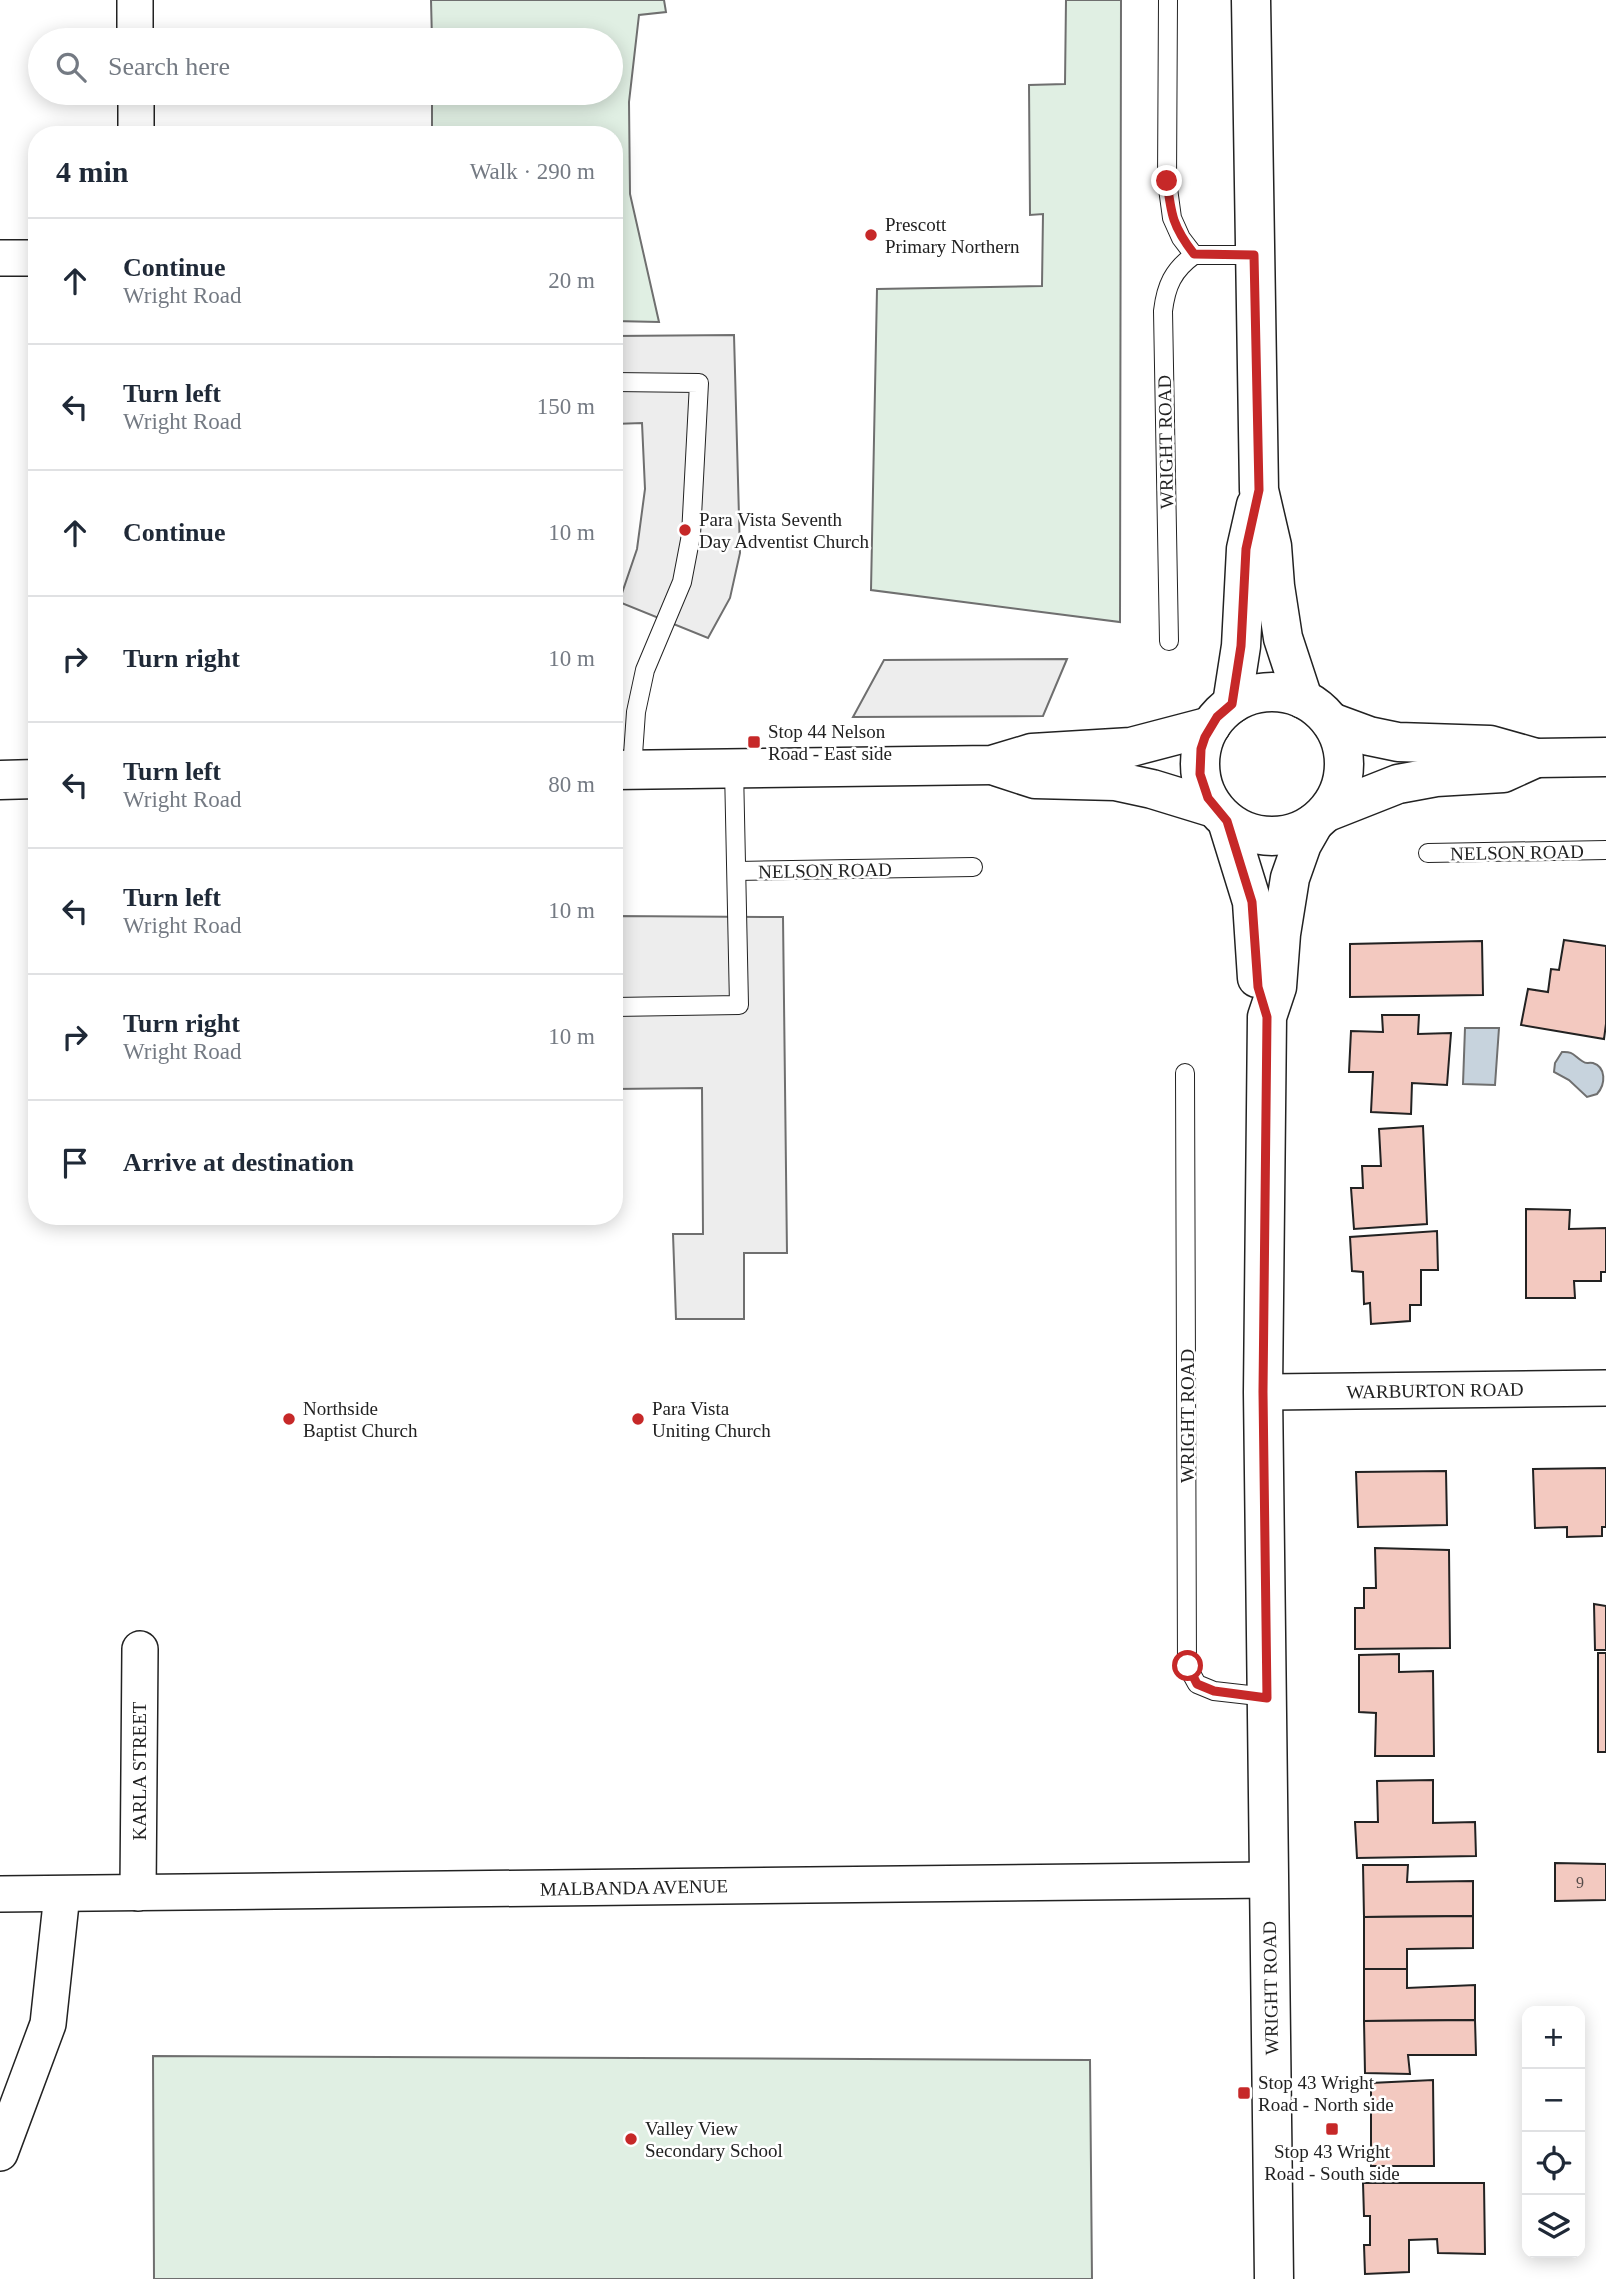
<!DOCTYPE html>
<meta charset="utf-8">
<style>
:root{--surface:#fff;--page:#f2f2f3;--text:#1f2937;--muted:#747a83;--line:#e0e1e3}
body{margin:0;font-family:"Times New Roman",serif;background:var(--page);color:var(--text)}
.controls{position:absolute;right:21px;bottom:21px;display:grid;overflow:hidden;border-radius:14px;box-shadow:0 4px 18px #0003}
.controls button{width:63px;height:63px;display:grid;place-items:center;padding:0;border:0;border-bottom:2px solid var(--line);background:var(--surface);color:var(--text);font:35px sans-serif}
.stop{position:absolute;width:21px;height:21px;margin:-16px;border:5px solid #c62828;border-radius:50%;background:#fff}
.stop.end{background:#c62828;border-color:#fff;box-shadow:0 2px 7px #0008}
.list{margin:0;padding:0;list-style:none}
h2{display:flex;justify-content:space-between;align-items:center;height:91px;margin:0;padding:0 28px;font-size:30px}
h2 small{font-size:23px;font-weight:400;color:var(--muted)}
.list li{display:grid;grid-template-columns:46px 1fr auto;gap:21px;align-items:center;box-sizing:border-box;height:126px;padding:0 28px;border-top:2px solid var(--line)}
.list b{display:block;font-size:26px;white-space:nowrap}
.list p{margin:0;font-size:23px;white-space:nowrap;color:var(--muted)}
.list em{font-size:23px;font-style:normal;color:var(--muted)}
.icon{flex:none;width:38px;height:38px;fill:none;stroke:currentColor;stroke-width:2;stroke-linecap:round;stroke-linejoin:round}
.map{position:relative;flex:none;width:1606px;height:2279px;overflow:hidden}
.search{position:absolute;background:var(--surface);box-shadow:0 4px 18px #0003;left:28px;top:28px;width:595px;height:77px;display:flex;align-items:center;gap:18px;box-sizing:border-box;padding:0 24px;border-radius:38px;color:var(--muted);font-size:26px}
.panel{position:absolute;background:var(--surface);box-shadow:0 4px 18px #0003;left:28px;top:126px;width:595px;height:1099px;border-radius:28px}
.map>svg:first-child{display:block}
.green{fill:#e0efe3;stroke:#6f6f6f;stroke-width:2}
.parking{fill:#ededed;stroke:#6f6f6f;stroke-width:2}
.water{fill:#c7d3dd;stroke:#6f6f6f;stroke-width:2}
.building{fill:#f3c9c0;stroke:#222;stroke-width:2}
.lines{fill:none;stroke-linecap:round;stroke-linejoin:round}
.lane-casing{stroke:#222;stroke-width:20}
.street-casing{stroke:#222;stroke-width:38}
.secondary-casing{stroke:#222;stroke-width:41}
.lane{stroke:#fff;stroke-width:18}
.street{stroke:#fff;stroke-width:35}
.secondary{stroke:#fff;stroke-width:38}
.route{stroke:#c62828;stroke-width:9}
.poi-dot{fill:#c62828;stroke:#fff;stroke-width:2.5}
.labels{text-anchor:middle;stroke-width:5;stroke-linejoin:round;paint-order:stroke}
.number-label{font-size:16px;fill:#564c4a}
.poi-label{font-size:19px;fill:#222;stroke:#fff;text-anchor:start}
.street-label{font-size:19px;fill:#222;stroke:#fff}
</style>
<div class="map">
<svg width="1606" height="2279" viewBox="0 0 1606 2279">
<rect width="100%" height="100%" fill="#fff"/>
<g class="green">
<path d="M 431,0 L 664,0 L 666,12 L 639,15 L 629,102 L 630,194 L 659,322 L 614,321 L 614,135 L 432,135 L 432,93 L 611,93 L 611,40 L 432,40 Z"/>
<path d="M 1066,0 L 1121,0 L 1120,622 L 871,590 L 877,289 L 1042,286 L 1043,214 L 1030,215 L 1029,85 L 1065,84 Z"/>
<path d="M 153,2056 L 1090,2060 L 1092,2279 L 154,2279 Z"/>
</g>
<g class="parking">
<path d="M 734,335 L 740,553 L 730,598 L 708,638 L 619,602 L 637,549 L 645,489 L 642,423 L 614,424 L 614,336 Z"/>
<path d="M 1067,659 L 1043,716 L 853,717 L 884,660 Z"/>
<path d="M 614,916 L 783,917 L 787,1253 L 744,1253 L 744,1319 L 676,1319 L 673,1234 L 703,1234 L 702,1088 L 614,1089 Z"/>
</g>
<g class="water">
<path d="M 1465,1028 L 1499,1028 L 1495,1085 L 1463,1084 Z"/>
<path d="M 1562,1052 C 1573,1051 1574,1056 1582,1061 C 1588,1065 1586,1062 1593,1063 C 1606,1067 1606,1084 1597,1094 L 1587,1097 L 1569,1080 L 1554,1072 L 1555,1063 Z"/>
</g>
<g class="building">
<path d="M 1564,940 L 1606,946 L 1606,1024 L 1604,1039 L 1521,1025 L 1528,989 L 1548,992 L 1551,969 L 1559,970 Z"/>
<path d="M 1482,941 L 1483,995 L 1350,997 L 1350,944 Z"/>
<path d="M 1382,1015 L 1419,1015 L 1418,1034 L 1451,1033 L 1447,1085 L 1412,1083 L 1411,1114 L 1371,1112 L 1373,1072 L 1349,1072 L 1351,1031 L 1383,1032 Z"/>
<path d="M 1423,1126 L 1427,1224 L 1354,1229 L 1351,1188 L 1363,1188 L 1362,1166 L 1381,1166 L 1379,1129 Z"/>
<path d="M 1526,1209 L 1570,1210 L 1569,1229 L 1606,1228 L 1606,1272 L 1601,1272 L 1601,1281 L 1574,1281 L 1575,1298 L 1526,1298 Z"/>
<path d="M 1437,1231 L 1438,1270 L 1421,1270 L 1421,1305 L 1410,1305 L 1410,1321 L 1371,1324 L 1370,1303 L 1364,1304 L 1363,1272 L 1352,1271 L 1350,1237 Z"/>
<path d="M 1606,1468 L 1606,1527 L 1602,1527 L 1602,1536 L 1567,1537 L 1567,1527 L 1535,1528 L 1533,1469 Z"/>
<path d="M 1446,1471 L 1447,1525 L 1358,1527 L 1356,1472 Z"/>
<path d="M 1375,1548 L 1449,1550 L 1450,1648 L 1355,1649 L 1355,1608 L 1364,1608 L 1364,1588 L 1376,1588 Z"/>
<path d="M 1594,1604 L 1606,1606 L 1606,1650 L 1595,1650 Z"/>
<rect x="1598" y="1653" width="8" height="99"/>
<path d="M 1399,1654 L 1399,1672 L 1433,1671 L 1434,1756 L 1375,1756 L 1376,1713 L 1359,1712 L 1359,1655 Z"/>
<path d="M 1433,1780 L 1433,1823 L 1475,1822 L 1476,1856 L 1357,1858 L 1355,1822 L 1378,1822 L 1377,1781 Z"/>
<path d="M 1555,1863 L 1606,1864 L 1606,1900 L 1555,1901 Z"/>
<path d="M 1363,1865 L 1408,1865 L 1407,1882 L 1473,1881 L 1473,1916 L 1364,1917 Z"/>
<path d="M 1473,1916 L 1473,1948 L 1407,1949 L 1407,1969 L 1364,1969 L 1364,1917 Z"/>
<path d="M 1364,1969 L 1407,1969 L 1407,1988 L 1475,1985 L 1475,2020 L 1364,2021 Z"/>
<path d="M 1475,2020 L 1476,2055 L 1408,2055 L 1410,2074 L 1365,2073 L 1364,2021 Z"/>
<path d="M 1433,2080 L 1434,2166 L 1371,2166 L 1371,2083 Z"/>
<path d="M 1363,2183 L 1484,2183 L 1485,2254 L 1438,2253 L 1437,2239 L 1409,2240 L 1409,2272 L 1365,2274 L 1364,2245 L 1370,2245 L 1370,2216 L 1364,2216 Z"/>
</g>
<g class="lines">
<defs>
<g id="lane">
<path d="M 1168,0 L 1167,181 L 1172,218 L 1181,238 L 1194,255 L 1254,255"/>
<path d="M 614,382 L 699,383 L 691,535 L 682,582 L 645,670 L 636,712 L 632,769"/>
<path d="M 1169,641 L 1163,311 C 1166,286 1173,270 1194,255"/>
<path d="M 1428,853 L 1606,850"/>
<path d="M 737,871 L 973,867"/>
<path d="M 614,1007 L 739,1005 L 734,769"/>
<path d="M 1185,1073 L 1187,1666 L 1197,1684 L 1214,1691 L 1267,1697"/>
</g>
<g id="street">
<path d="M 135,0 L 135,40"/>
<path d="M 136,93 L 136,135"/>
<path d="M 0,258 L 37,258"/>
<path d="M 1263,1392 L 1606,1388"/>
<path d="M 138,1893 L 140,1649"/>
<path d="M 0,1894 L 1269,1880"/>
<path d="M 0,2153 L 48,2024 L 62,1894"/>
</g>
<g id="secondary">
<path d="M 1251,0 L 1259,490 L 1272,546 L 1275,586 L 1283,638 L 1303,699"/>
<circle cx="1272" cy="764" r="72"/>
<path d="M 1232,704 L 1241,646 L 1246,549 L 1256,505"/>
<path d="M 1331,722 L 1369,736 L 1398,742 L 1490,745 L 1536,758 L 1606,757"/>
<path d="M 998,767 L 1035,779 L 1115,781 L 1152,789 L 1214,808"/>
<path d="M 614,770 L 992,765 L 1032,753 L 1131,747 L 1211,726"/>
<path d="M 0,780 L 37,779"/>
<path d="M 1327,812 L 1398,784 L 1436,777 L 1503,773 L 1536,758"/>
<path d="M 1227,821 L 1252,902 L 1257,978"/>
<path d="M 1274,2279 L 1263,1392 L 1267,1017 L 1277,987 L 1281,934 L 1290,878 L 1302,844 L 1314,823"/>
</g>
</defs>
<use href="#lane" class="lane-casing"/>
<use href="#street" class="street-casing"/>
<use href="#secondary" class="secondary-casing"/>
<use href="#lane" class="lane"/>
<use href="#street" class="street"/>
<use href="#secondary" class="secondary"/>
</g>
<g class="lines">
<path class="route" d="M 1167,181 C 1171,215 1173,227 1194,254 L 1254,255 L 1259,490 L 1246,549 L 1241,646 L 1232,704 L 1217,717 L 1205,737 L 1201,749 L 1200,774 L 1208,798 L 1227,821 L 1252,902 L 1258,987 L 1267,1017 L 1263,1392 L 1267,1698 L 1214,1691 L 1197,1684 L 1188,1666"/>
</g>
<g class="poi-dot">
<circle cx="871" cy="235" r="7"/>
<circle cx="685" cy="530" r="7"/>
<rect x="747" y="735" width="14" height="14" rx="3.5"/>
<circle cx="289" cy="1419" r="7"/>
<circle cx="638" cy="1419" r="7"/>
<rect x="1237" y="2086" width="14" height="14" rx="3.5"/>
<rect x="1325" y="2122" width="14" height="14" rx="3.5"/>
<circle cx="631" cy="2139" r="7"/>
</g>
<g class="labels">
<g class="number-label">
<text x="1580" y="1888">9</text>
</g>
<g class="poi-label">
<text x="885" y="231">Prescott<tspan x="885" dy="22">Primary Northern</tspan></text>
<text x="699" y="526">Para Vista Seventh<tspan x="699" dy="22">Day Adventist Church</tspan></text>
<text x="768" y="738">Stop 44 Nelson<tspan x="768" dy="22">Road - East side</tspan></text>
<text x="303" y="1415">Northside<tspan x="303" dy="22">Baptist Church</tspan></text>
<text x="652" y="1415">Para Vista<tspan x="652" dy="22">Uniting Church</tspan></text>
<text x="1258" y="2089">Stop 43 Wright<tspan x="1258" dy="22">Road - North side</tspan></text>
<text x="645" y="2135">Valley View<tspan x="645" dy="22">Secondary School</tspan></text>
<text x="1332" y="2158" text-anchor="middle">Stop 43 Wright<tspan x="1332" dy="22">Road - South side</tspan></text>
</g>
<g class="street-label">
<text transform="translate(1165 442) rotate(-91)" y="7">WRIGHT ROAD</text>
<text transform="translate(1517 852) rotate(-1)" y="7">NELSON ROAD</text>
<text transform="translate(825 870) rotate(-1)" y="7">NELSON ROAD</text>
<text transform="translate(1435 1390) rotate(-1)" y="7">WARBURTON ROAD</text>
<text transform="translate(1187 1416) rotate(-90)" y="7">WRIGHT ROAD</text>
<text transform="translate(139 1771) rotate(-90)" y="7">KARLA STREET</text>
<text transform="translate(634 1887) rotate(-1)" y="7">MALBANDA AVENUE</text>
<text transform="translate(1270 1988) rotate(-91)" y="7">WRIGHT ROAD</text>
</g>
</g>
</svg>
<div class="controls">
<button>+</button>
<button>−</button>
<button><svg class="icon" aria-label="locate" viewBox="0 0 24 24"><circle cx="12" cy="12" r="6"/><path d="M12 2v4M12 18v4M2 12h4M18 12h4"/></svg></button>
<button><svg class="icon" aria-label="layers" viewBox="0 0 24 24"><path d="M12 4l9 5-9 5-9-5zM3 14l9 5 9-5"/></svg></button>
</div>
<div class="stop" style="left:1188px;top:1666px"></div>
<div class="stop end" style="left:1167px;top:181px"></div>
<div class="search"><svg class="icon" aria-label="search" viewBox="0 0 24 24"><circle cx="10" cy="10" r="6"/><path d="M15 15l6 6"/></svg>Search here</div>
<section class="panel">
<h2>4 min<small>Walk · 290 m</small></h2>
<ul class="list">
<li><svg class="icon" aria-label="ahead" viewBox="0 0 24 24"><path d="M12 20V5M6 11l6-6 6 6"/></svg><div><b>Continue</b><p>Wright Road</p></div><em>20 m</em></li>
<li><svg class="icon" aria-label="left" viewBox="0 0 24 24"><path d="M17 20v-9H6M10 6l-5 5 5 5"/></svg><div><b>Turn left</b><p>Wright Road</p></div><em>150 m</em></li>
<li><svg class="icon" aria-label="ahead" viewBox="0 0 24 24"><path d="M12 20V5M6 11l6-6 6 6"/></svg><div><b>Continue</b></div><em>10 m</em></li>
<li><svg class="icon" aria-label="right" viewBox="0 0 24 24"><path d="M7 20v-9h11M14 6l5 5-5 5"/></svg><div><b>Turn right</b></div><em>10 m</em></li>
<li><svg class="icon" aria-label="left" viewBox="0 0 24 24"><path d="M17 20v-9H6M10 6l-5 5 5 5"/></svg><div><b>Turn left</b><p>Wright Road</p></div><em>80 m</em></li>
<li><svg class="icon" aria-label="left" viewBox="0 0 24 24"><path d="M17 20v-9H6M10 6l-5 5 5 5"/></svg><div><b>Turn left</b><p>Wright Road</p></div><em>10 m</em></li>
<li><svg class="icon" aria-label="right" viewBox="0 0 24 24"><path d="M7 20v-9h11M14 6l5 5-5 5"/></svg><div><b>Turn right</b><p>Wright Road</p></div><em>10 m</em></li>
<li><svg class="icon" aria-label="arrive" viewBox="0 0 24 24"><path d="M6 21V4h12l-3 4 3 4H6"/></svg><div><b>Arrive at destination</b></div></li>
</ul>
</section>
</div>
